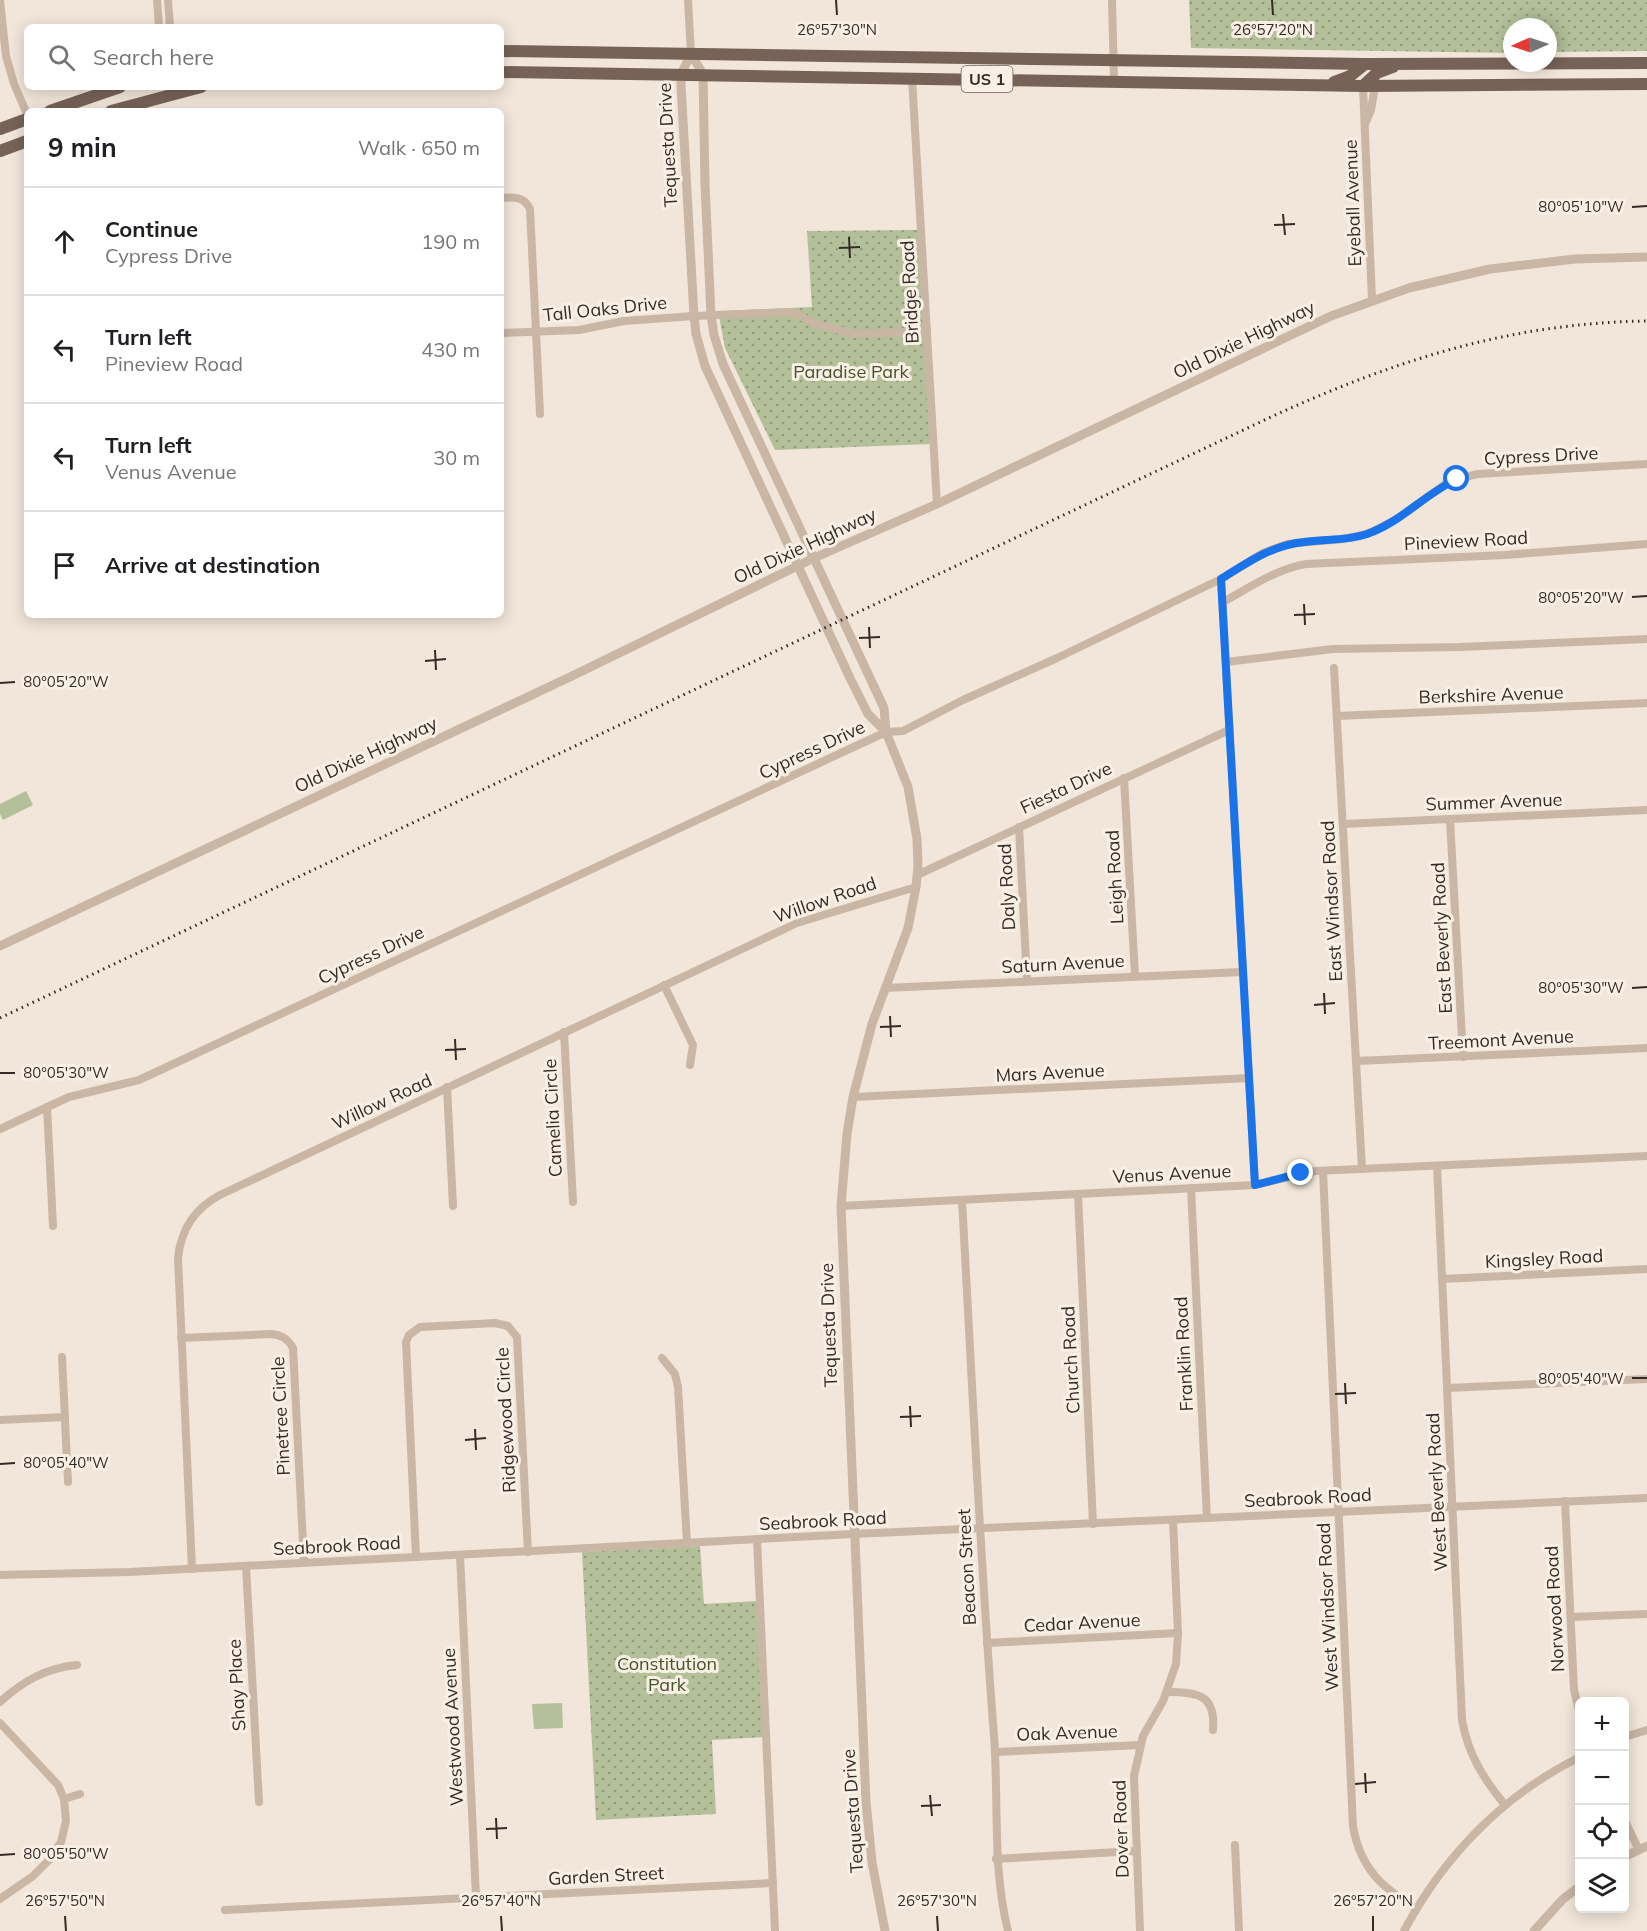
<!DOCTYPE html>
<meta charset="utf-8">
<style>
:root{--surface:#fff;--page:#f2f2f2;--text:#202124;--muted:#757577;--line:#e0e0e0}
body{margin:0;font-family:Mulish,sans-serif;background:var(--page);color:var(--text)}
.controls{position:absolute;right:18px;bottom:18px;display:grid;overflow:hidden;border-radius:9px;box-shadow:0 3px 15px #0003}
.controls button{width:54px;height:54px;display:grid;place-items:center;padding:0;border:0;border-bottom:2px solid var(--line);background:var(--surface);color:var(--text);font:30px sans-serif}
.compass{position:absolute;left:1503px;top:18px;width:54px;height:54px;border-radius:50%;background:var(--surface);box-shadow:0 3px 15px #0003;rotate:267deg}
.stop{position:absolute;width:18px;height:18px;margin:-14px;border:4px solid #1a73e8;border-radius:50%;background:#fff}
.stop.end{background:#1a73e8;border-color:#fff;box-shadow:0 2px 6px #0008}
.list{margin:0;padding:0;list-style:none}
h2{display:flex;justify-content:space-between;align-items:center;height:78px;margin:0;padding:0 24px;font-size:26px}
h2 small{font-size:20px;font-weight:400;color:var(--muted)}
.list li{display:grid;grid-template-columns:39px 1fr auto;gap:18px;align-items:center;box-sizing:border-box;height:108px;padding:0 24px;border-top:2px solid var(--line)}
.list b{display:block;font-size:22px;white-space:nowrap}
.list p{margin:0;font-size:20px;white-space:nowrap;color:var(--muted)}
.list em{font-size:20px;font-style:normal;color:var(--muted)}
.icon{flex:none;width:33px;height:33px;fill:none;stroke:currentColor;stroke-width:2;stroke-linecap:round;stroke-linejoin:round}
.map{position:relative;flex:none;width:1647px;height:1931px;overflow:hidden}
.search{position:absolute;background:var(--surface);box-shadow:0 3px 15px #0003;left:24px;top:24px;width:480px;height:66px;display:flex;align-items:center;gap:15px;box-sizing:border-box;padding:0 21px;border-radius:9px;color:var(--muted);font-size:22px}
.panel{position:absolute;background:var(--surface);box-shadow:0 3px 15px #0003;left:24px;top:108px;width:480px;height:510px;border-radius:9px}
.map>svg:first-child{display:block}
.grass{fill:#b3c099}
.park{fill:url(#park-dots)}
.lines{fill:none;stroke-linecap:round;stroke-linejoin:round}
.minor{stroke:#c9b6a5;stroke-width:8}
.tertiary{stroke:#c9b6a5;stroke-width:9}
.primary{stroke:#776257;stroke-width:12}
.rail{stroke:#352b26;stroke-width:3;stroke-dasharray:1.5 4.5;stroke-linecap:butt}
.route{stroke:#1a73e8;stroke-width:8}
.ticks{fill:none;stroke:#352b26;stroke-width:2}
.labels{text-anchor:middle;stroke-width:6;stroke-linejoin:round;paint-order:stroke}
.shield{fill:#f9f0e5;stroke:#70665f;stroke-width:1.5}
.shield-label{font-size:16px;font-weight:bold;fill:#352b26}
.street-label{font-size:18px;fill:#352b26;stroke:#f9f0e5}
.park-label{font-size:18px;fill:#44532a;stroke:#f9f0e5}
.ticks-label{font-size:15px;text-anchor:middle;fill:#352b26;stroke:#f9f0e5;stroke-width:6;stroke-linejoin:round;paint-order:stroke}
</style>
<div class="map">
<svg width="1647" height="1931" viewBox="0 0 1647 1931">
<defs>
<pattern id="park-dots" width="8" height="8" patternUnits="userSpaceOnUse" patternTransform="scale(1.5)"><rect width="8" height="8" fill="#b3c099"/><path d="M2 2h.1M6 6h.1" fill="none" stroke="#929c7d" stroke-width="1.8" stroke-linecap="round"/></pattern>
</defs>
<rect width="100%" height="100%" fill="#f1e6d9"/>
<g class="grass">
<path d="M 26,791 L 33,805 L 3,820 L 0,814 L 0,804 Z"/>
<path d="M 562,1703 L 563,1728 L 534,1729 L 532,1704 Z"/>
</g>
<g class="park">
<path d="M 1189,0 L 1647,0 L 1647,51 L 1548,52 L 1548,27 L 1512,27 L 1512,53 L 1191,48 Z"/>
<path d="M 918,230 L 930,444 L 775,450 L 725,348 L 718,311 L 812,307 L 807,231 Z"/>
<path d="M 700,1546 L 704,1604 L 758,1601 L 764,1737 L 712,1740 L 716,1814 L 596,1820 L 582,1552 Z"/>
</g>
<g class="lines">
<g class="minor">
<path d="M 0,0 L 6,56 L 14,84 L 27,114"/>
<path d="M 157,0 L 159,27"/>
<path d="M 168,0 L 170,27"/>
<path d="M 688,0 L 691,54"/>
<path d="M 1112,0 L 1114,81"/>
<path d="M 912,78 L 937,504"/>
<path d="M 1363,86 L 1372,300"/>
<path d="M 1366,122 L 1371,110 L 1375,86"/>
<path d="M 501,198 C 514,197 524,196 530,209 L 540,414"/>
<path d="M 501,333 L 579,330 L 624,321 L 694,316 L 792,312 L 816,324 L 855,334 L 927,331"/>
<path d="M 1221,579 L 1255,1185"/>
<path d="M 1223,602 C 1249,588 1276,569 1306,564 L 1505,555 L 1647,544"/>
<path d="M 1226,662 L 1333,649 L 1460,647 L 1647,639"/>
<path d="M 1334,668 L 1362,1169"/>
<path d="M 1337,716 L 1647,703"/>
<path d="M 1124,778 L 1135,976"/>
<path d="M 1450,819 L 1463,1057"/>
<path d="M 1343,824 L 1647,810"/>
<path d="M 1019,827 L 1027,981"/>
<path d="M 917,875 L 1229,730"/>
<path d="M 664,985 L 693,1045 L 690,1065"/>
<path d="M 885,988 L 1242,972"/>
<path d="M 564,1032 L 573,1202"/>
<path d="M 1356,1061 L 1647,1048"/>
<path d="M 447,1087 L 453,1206"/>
<path d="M 853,1097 L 1249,1078"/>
<path d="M 47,1107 L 53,1226"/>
<path d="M 0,1129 L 69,1097 L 139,1080 L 886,732 L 903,731 L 963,700 L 1057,658 L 1221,579 L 1263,553 L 1287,544 L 1343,539 L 1367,534 L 1397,519 L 1444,485 L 1457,479 L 1478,474 L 1647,464"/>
<path d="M 1437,1166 L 1462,1720 C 1468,1754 1483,1778 1505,1805"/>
<path d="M 1323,1171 L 1353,1827 C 1361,1869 1381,1887 1416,1908"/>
<path d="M 1191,1188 L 1207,1518"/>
<path d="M 1078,1194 L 1093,1524"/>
<path d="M 962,1200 C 972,1379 980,1558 994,1736 C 999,1802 992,1867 1008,1931"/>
<path d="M 841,1206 L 1255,1185 L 1315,1171 L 1647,1156"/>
<path d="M 1442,1279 L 1647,1269"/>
<path d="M 181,1338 L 271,1334 C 282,1335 288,1339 293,1348 L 304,1563"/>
<path d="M 62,1357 L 68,1482"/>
<path d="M 662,1358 L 675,1374 L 678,1387 L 687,1544"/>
<path d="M 1447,1388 L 1647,1379"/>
<path d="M 0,1420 L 65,1417"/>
<path d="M 1565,1501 L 1574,1690 L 1580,1715"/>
<path d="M 757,1539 L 775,1931"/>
<path d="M 460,1555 L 476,1897"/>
<path d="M 416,1557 L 406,1342 L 409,1335 L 420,1327 L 495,1323 L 508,1326 L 517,1337 L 528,1552"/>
<path d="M 246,1566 L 259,1802"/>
<path d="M 192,1569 L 178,1258 C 181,1230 195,1208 220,1195 L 797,923 L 916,887"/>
<path d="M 0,1575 L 129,1572 L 854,1534 L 1647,1498"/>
<path d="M 1571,1617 L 1647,1614"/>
<path d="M 987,1643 L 1178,1633"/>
<path d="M 1167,1692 C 1197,1692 1216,1694 1213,1730"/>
<path d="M 0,1702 C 23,1681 46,1668 77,1665"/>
<path d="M 0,1723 L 58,1785 L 64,1799 L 66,1821 L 61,1842 L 49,1860 L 33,1876 L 0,1899"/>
<path d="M 1624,1737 L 1647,1730"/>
<path d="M 995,1752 L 1140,1745"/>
<path d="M 64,1799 L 80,1794"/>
<path d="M 1624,1819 L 1639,1850"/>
<path d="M 1235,1845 L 1239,1931"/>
<path d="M 996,1859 L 1136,1851"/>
<path d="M 225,1910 L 773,1883"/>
<path d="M 1140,1931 L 1134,1776 L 1143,1736 L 1163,1701 L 1176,1664 L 1178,1633 L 1173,1520"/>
<path d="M 1404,1931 C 1444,1856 1503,1795 1580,1757"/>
</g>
<g class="tertiary">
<path d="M 691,54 L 681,74 L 681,85 L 694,316 L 696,334 L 705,366 L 850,678 L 868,714 L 886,732 L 908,787 L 917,839 L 918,866 L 916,887 L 908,928 L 872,1024 L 853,1097 L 847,1134 L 841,1206 L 866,1802 L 872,1862 L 885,1931"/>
<path d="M 691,54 L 703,74 L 705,184 L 711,315 L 714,335 L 723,364 L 884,708 L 886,732"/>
<path d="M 0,946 L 572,676 L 814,558 L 937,504 L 1331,316 L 1409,288 L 1490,269 L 1575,259 L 1647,257"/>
<path d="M 1624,1857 L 1647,1846"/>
<path d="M 1534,1931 L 1563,1899 L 1580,1886"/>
</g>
<g class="primary">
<path d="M 501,51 L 1365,64 L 1647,63"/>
<path d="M 501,72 L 1363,86 L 1647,84"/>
<path d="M 1334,82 L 1350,76 L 1365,64"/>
<path d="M 1363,86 L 1377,73 L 1393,67"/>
<path d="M 50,111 L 120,87"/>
<path d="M 111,111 L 201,87"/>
<path d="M 0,129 L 27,119"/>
<path d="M 0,151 L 27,141"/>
</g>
<path class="rail" d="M 0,1018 L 1273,416 C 1396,360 1510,323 1647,321"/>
</g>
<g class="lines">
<path class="route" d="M 1301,1173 L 1255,1185 L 1221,579 C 1247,563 1272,545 1304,542 C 1325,539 1346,541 1367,534 C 1401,522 1425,494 1457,479"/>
</g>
<path class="ticks" d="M 836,0 L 837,15M 1272,0 L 1273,15M 1632,207 L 1647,206M 1283,214 L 1285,235M 1274,225 L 1295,224M 849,237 L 850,258M 839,248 L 860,247M 1632,597 L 1647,596M 1304,604 L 1305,625M 1294,615 L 1315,614M 869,627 L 870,648M 859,638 L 880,637M 435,650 L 436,670M 425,661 L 446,659M 0,683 L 15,682M 1632,988 L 1647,987M 1324,993 L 1325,1014M 1314,1005 L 1335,1003M 890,1016 L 891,1037M 880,1027 L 901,1026M 455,1039 L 456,1060M 445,1050 L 466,1049M 0,1073 L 15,1073M 1632,1378 L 1647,1378M 1345,1383 L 1346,1404M 1335,1394 L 1356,1393M 910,1406 L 911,1427M 900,1417 L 921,1416M 475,1429 L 476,1450M 465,1440 L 486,1438M 0,1464 L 15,1463M 1365,1773 L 1366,1793M 1355,1784 L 1376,1782M 930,1795 L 932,1816M 921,1806 L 941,1805M 496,1818 L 497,1839M 486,1829 L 507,1828M 0,1855 L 15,1854M 65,1916 L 66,1931M 501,1916 L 502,1931M 937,1916 L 938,1931M 1373,1916 L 1373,1931"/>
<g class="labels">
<rect class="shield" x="961.5" y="66" width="51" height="26" rx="4.5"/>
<g class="shield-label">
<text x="987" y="85">US 1</text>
</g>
<g class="street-label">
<text transform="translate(668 145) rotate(-93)" y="6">Tequesta Drive</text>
<text transform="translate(1353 203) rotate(-92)" y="6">Eyeball Avenue</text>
<text transform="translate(910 292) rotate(-93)" y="6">Bridge Road</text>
<text transform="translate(605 309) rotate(-6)" y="6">Tall Oaks Drive</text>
<text transform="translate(1244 340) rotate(-26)" y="6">Old Dixie Highway</text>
<text transform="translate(1541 456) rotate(-3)" y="6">Cypress Drive</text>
<text transform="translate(1466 541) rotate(-3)" y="6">Pineview Road</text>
<text transform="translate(805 546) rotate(-25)" y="6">Old Dixie Highway</text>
<text transform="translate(1491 695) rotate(-2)" y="6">Berkshire Avenue</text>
<text transform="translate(812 750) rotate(-25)" y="6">Cypress Drive</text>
<text transform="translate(366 755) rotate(-25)" y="6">Old Dixie Highway</text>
<text transform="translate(1066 788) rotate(-25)" y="6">Fiesta Drive</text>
<text transform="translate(1494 802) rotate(-2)" y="6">Summer Avenue</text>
<text transform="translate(1115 877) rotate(-93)" y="6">Leigh Road</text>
<text transform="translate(1007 887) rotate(-93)" y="6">Daly Road</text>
<text transform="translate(825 900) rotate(-19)" y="6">Willow Road</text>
<text transform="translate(1332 901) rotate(-93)" y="6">East Windsor Road</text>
<text transform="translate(1442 938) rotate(-93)" y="6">East Beverly Road</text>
<text transform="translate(371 955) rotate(-25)" y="6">Cypress Drive</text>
<text transform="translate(1063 964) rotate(-3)" y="6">Saturn Avenue</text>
<text transform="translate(1501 1040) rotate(-3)" y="6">Treemont Avenue</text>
<text transform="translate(1050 1073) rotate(-3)" y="6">Mars Avenue</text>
<text transform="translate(382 1102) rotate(-25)" y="6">Willow Road</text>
<text transform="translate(553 1118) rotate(-93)" y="6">Camelia Circle</text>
<text transform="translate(1172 1174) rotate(-3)" y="6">Venus Avenue</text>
<text transform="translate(1544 1259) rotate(-3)" y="6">Kingsley Road</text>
<text transform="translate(829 1325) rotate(-92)" y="6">Tequesta Drive</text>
<text transform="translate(1184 1354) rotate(-93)" y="6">Franklin Road</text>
<text transform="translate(1071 1360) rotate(-93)" y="6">Church Road</text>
<text transform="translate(281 1416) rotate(-93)" y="6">Pinetree Circle</text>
<text transform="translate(506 1420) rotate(-93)" y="6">Ridgewood Circle</text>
<text transform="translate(1437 1492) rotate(-93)" y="6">West Beverly Road</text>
<text transform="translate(1308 1498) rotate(-3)" y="6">Seabrook Road</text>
<text transform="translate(823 1521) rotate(-3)" y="6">Seabrook Road</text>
<text transform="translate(337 1546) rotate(-3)" y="6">Seabrook Road</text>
<text transform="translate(967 1567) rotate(-93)" y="6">Beacon Street</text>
<text transform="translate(1328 1607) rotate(-93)" y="6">West Windsor Road</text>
<text transform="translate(1555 1609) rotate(-93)" y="6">Norwood Road</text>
<text transform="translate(1082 1623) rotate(-3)" y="6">Cedar Avenue</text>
<text transform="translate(237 1685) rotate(-93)" y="6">Shay Place</text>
<text transform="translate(453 1727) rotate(-93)" y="6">Westwood Avenue</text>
<text transform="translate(1067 1733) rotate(-2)" y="6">Oak Avenue</text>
<text transform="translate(853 1811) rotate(-94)" y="6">Tequesta Drive</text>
<text transform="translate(1121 1829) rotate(-92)" y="6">Dover Road</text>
<text transform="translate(606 1876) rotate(-3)" y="6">Garden Street</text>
</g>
<g class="park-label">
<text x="851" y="378">Paradise Park</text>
<text x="667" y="1670">Constitution<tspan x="667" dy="21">Park</tspan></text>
</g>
</g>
<g class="ticks-label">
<text x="837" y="35">26°57'30"N</text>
<text x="1273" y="35">26°57'20"N</text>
<text x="1581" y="212">80°05'10"W</text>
<text x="1581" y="603">80°05'20"W</text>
<text x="66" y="687">80°05'20"W</text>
<text x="1581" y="993">80°05'30"W</text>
<text x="66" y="1078">80°05'30"W</text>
<text x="1581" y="1384">80°05'40"W</text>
<text x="66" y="1468">80°05'40"W</text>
<text x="66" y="1859">80°05'50"W</text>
<text x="65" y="1906">26°57'50"N</text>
<text x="501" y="1906">26°57'40"N</text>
<text x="937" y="1906">26°57'30"N</text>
<text x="1373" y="1906">26°57'20"N</text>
</g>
</svg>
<div class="controls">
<button>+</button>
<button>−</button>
<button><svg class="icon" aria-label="locate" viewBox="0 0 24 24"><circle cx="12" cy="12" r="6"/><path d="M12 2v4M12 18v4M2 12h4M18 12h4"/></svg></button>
<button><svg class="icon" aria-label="layers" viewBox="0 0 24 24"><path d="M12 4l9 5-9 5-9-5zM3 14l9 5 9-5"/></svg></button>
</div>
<svg class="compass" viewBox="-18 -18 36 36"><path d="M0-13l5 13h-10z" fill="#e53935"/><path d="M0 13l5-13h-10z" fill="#757577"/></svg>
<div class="stop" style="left:1457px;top:479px"></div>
<div class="stop end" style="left:1301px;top:1173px"></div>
<div class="search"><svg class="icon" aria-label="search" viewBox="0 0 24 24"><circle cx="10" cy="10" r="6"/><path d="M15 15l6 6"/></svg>Search here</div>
<section class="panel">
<h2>9 min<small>Walk · 650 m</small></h2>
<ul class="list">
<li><svg class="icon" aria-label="ahead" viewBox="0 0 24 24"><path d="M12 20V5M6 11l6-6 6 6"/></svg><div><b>Continue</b><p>Cypress Drive</p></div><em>190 m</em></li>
<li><svg class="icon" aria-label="left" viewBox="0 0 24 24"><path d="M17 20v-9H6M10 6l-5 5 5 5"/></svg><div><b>Turn left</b><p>Pineview Road</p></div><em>430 m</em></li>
<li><svg class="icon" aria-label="left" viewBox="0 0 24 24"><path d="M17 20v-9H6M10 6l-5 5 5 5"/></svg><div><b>Turn left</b><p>Venus Avenue</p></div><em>30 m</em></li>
<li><svg class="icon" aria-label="arrive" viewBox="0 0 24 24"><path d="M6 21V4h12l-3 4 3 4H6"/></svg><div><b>Arrive at destination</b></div></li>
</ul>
</section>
</div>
